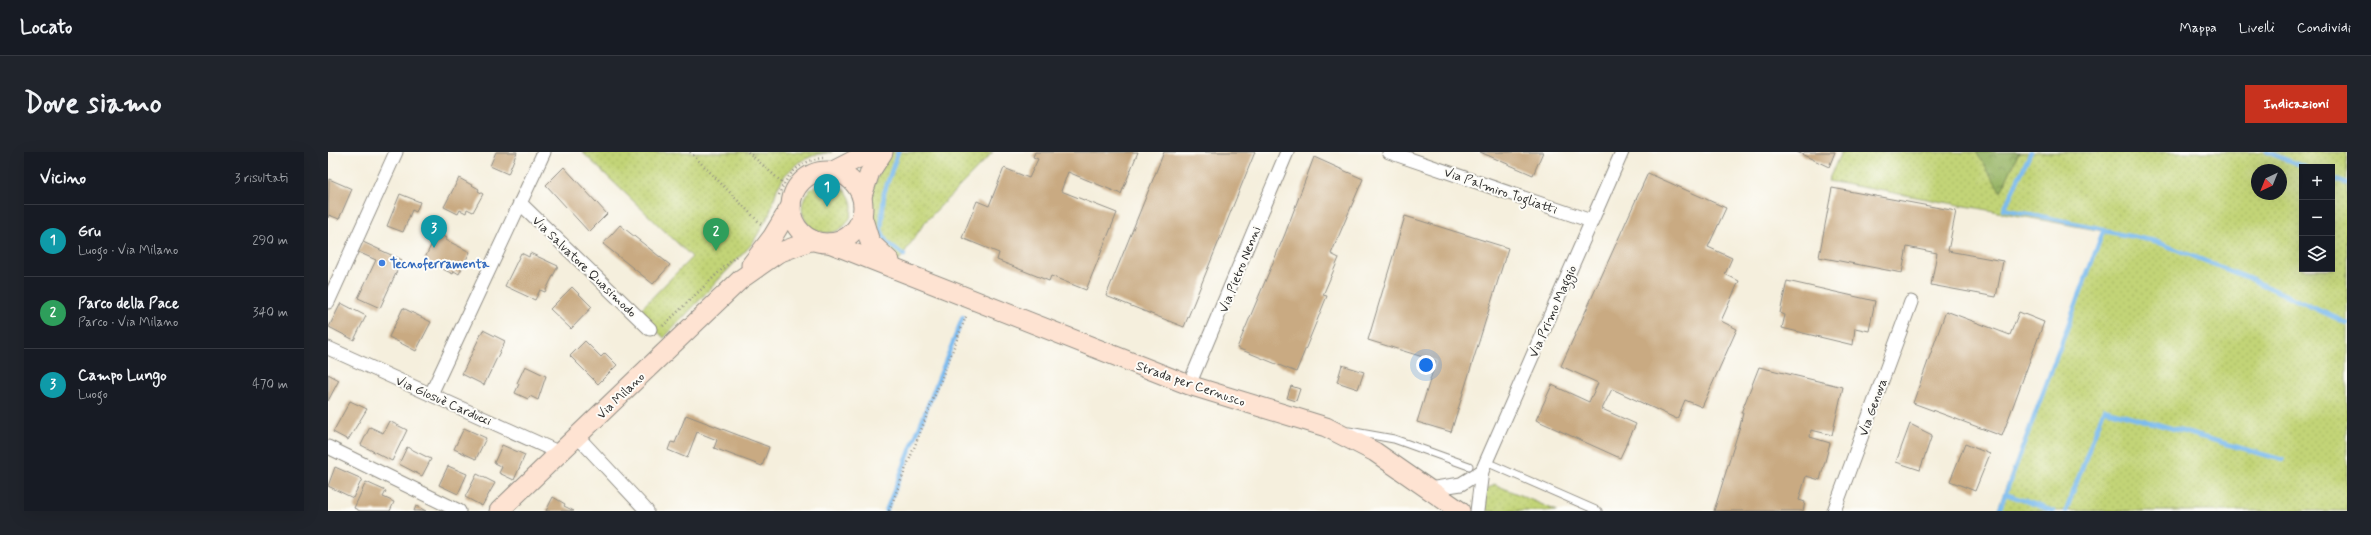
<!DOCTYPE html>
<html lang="it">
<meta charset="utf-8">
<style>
:root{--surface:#171b24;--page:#20242c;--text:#f1f3f6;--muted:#9ea1a6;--line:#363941;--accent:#c8321e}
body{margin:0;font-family:Mynerve,sans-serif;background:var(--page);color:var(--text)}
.controls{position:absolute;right:12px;top:12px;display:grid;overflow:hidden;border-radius:0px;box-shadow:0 4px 16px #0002}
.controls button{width:36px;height:36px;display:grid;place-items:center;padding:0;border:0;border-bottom:1px solid var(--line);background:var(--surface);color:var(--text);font:20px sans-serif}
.compass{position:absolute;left:1923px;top:12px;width:36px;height:36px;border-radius:50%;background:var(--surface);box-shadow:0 4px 16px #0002;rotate:223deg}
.you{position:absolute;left:1098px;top:213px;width:14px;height:14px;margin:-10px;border:3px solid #fff;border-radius:50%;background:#1a73e8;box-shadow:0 0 0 6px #1a73e833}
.badge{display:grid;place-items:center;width:26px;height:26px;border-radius:50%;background:var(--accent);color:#fff;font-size:13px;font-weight:700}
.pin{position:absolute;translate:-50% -33px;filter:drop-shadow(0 1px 2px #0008)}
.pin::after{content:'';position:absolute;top:21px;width:14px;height:12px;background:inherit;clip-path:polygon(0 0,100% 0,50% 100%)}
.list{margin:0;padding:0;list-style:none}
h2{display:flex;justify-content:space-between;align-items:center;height:52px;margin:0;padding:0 16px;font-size:17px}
h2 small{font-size:13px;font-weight:400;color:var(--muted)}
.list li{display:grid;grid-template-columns:26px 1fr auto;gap:12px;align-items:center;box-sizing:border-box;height:72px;padding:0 16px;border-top:1px solid var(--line)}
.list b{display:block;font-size:15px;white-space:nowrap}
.list p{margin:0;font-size:13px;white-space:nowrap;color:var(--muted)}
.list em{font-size:13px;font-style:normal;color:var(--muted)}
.icon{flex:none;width:22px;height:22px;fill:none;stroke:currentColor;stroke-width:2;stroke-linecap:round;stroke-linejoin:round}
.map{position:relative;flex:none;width:2019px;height:359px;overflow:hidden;border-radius:0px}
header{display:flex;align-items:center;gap:24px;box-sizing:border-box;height:56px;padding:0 20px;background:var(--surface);border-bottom:1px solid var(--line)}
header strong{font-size:19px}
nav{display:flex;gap:22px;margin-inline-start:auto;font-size:14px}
.intro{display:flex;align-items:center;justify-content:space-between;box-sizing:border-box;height:96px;padding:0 24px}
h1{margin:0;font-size:28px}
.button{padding:10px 18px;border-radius:0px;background:var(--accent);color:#fff;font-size:14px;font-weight:700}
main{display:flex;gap:24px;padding:0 24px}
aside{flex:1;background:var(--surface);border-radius:0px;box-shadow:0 4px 16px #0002}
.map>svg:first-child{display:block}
.green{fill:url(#green-dots);stroke:#768051;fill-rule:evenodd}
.forest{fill:url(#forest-crowns);stroke:#62704a}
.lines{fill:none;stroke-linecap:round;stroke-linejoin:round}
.stream{stroke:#7bbbef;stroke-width:4.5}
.building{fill:#c9aa82}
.lane-casing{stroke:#908d84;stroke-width:9}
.street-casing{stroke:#908d84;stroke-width:15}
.secondary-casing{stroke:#908d84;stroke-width:21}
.path{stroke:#908d84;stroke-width:2.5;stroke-dasharray:1 3;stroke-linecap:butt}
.lane{stroke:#fff;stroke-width:7}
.street{stroke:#fff;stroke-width:13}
.secondary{stroke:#fee3d2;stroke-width:19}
.shop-dot{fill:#3f7fe0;stroke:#fdfcf7;stroke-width:1.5}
.labels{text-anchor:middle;stroke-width:4;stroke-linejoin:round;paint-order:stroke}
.street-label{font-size:13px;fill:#2b2b2b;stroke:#fdfcf7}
.shop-label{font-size:13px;font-weight:bold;fill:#366cbe;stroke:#fdfcf7;text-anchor:start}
</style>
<header>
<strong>Locato</strong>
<nav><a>Mappa</a><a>Livelli</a><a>Condividi</a></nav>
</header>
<div class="intro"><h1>Dove siamo</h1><a class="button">Indicazioni</a></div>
<main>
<aside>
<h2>Vicino<small>3 risultati</small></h2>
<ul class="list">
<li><span class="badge" style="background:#0f9aa8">1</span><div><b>Gru</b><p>Luogo · Via Milano</p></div><em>290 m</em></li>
<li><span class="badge" style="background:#2e9e5b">2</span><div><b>Parco della Pace</b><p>Parco · Via Milano</p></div><em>340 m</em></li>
<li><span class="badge" style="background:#0f9aa8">3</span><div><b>Campo Lungo</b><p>Luogo</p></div><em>470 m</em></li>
</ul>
</aside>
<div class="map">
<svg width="2019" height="359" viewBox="0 0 2019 359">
<defs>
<pattern id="green-dots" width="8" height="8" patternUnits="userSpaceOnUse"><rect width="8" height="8" fill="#c2d477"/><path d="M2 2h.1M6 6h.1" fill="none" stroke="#a7b667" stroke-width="1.8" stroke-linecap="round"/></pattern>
<pattern id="forest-crowns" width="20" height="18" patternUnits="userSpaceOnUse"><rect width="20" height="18" fill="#99b668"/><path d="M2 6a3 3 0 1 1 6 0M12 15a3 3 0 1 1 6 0" fill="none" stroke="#7d9456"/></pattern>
</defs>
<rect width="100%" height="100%" fill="#fdfcf7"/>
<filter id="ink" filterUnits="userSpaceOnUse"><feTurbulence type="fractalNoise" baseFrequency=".025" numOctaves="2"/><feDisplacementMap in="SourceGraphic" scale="8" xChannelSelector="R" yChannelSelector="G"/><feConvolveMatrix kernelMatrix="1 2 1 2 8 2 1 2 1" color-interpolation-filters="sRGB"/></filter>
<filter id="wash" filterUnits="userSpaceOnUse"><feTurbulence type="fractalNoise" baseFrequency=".012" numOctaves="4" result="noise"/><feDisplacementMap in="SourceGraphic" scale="16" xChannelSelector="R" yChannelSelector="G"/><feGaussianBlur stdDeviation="0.9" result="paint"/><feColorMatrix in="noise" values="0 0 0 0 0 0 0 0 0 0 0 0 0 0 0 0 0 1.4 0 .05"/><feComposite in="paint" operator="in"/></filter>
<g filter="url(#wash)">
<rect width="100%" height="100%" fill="#f5efdd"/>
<g class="green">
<path d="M 254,0 L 504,0 L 487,3 L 471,10 L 457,23 L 449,37 L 441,63 L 424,92 L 336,186 L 310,160 L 364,105 Z"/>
<path d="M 561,0 L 665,0 L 597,70 L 570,110 L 555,99 L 542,60 L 542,42 Z"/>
<path d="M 1513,0 L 2019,0 L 2019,359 L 1669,359 L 1775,79 L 1500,29 ZM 1974,15 L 2004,15 L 2004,117 L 1974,117 ZM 1929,18 L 1953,18 L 1953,42 L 1929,42 Z"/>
<circle cx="499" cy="56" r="25"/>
<path d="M 1166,332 L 1229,359 L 1149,359 L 1152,342 Z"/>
</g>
<path class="forest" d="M 1648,0 L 1691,0 L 1673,40 Z"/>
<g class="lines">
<g class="stream">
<path d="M 570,0 L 556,41 L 553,78 L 559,91 L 576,103"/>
<path d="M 1939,0 L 1977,15"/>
<path d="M 2004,26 L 2019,32"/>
<path d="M 1776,79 L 1827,89 L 1920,126 L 2019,171"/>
<path d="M 1678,342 L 1725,359"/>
<path d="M 558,359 L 635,165"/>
<path d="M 1671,359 L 1776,77 L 1676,57 L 1703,0"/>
<path d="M 1738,359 L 1776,257 L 1955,308"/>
</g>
</g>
<g id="blocks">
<g class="building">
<path d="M 168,0 L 189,0 L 180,22 L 162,14 Z"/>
<path d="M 707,0 L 810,0 L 793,42 L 740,20 L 733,39 L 789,61 L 758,138 L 723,124 L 721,129 L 669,108 L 671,101 L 634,86 L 649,49 L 661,54 L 676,16 L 701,26 L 710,7 L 705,5 Z"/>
<path d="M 836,0 L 927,0 L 856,175 L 778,144 Z"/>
<path d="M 1152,0 L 1215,0 L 1205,23 Z"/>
<path d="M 1469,0 L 1507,0 L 1501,15 Z"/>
<path d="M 986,5 L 1035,27 L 1003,102 L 1011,106 L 995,143 L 999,144 L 968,220 L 909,196 L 957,82 Z"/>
<path d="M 236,15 L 279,62 L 261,80 L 218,33 Z"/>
<path d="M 1320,21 L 1398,56 L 1380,95 L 1404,106 L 1397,122 L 1411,129 L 1393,169 L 1409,177 L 1374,255 L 1357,248 L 1349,267 L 1284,237 L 1274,257 L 1308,272 L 1292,306 L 1208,268 L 1224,233 L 1261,250 L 1270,231 L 1233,214 Z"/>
<path d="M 131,26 L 151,37 L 150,39 L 155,42 L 145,60 L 139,57 L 138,61 L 132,58 L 130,62 L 116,55 Z"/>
<path d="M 1,27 L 24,37 L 11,67 L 1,63 L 0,66 Z"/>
<path d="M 1504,36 L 1628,59 L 1620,99 L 1675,109 L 1668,145 L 1603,133 L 1609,101 L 1579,95 L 1574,121 L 1491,105 Z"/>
<path d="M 72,42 L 92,50 L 88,60 L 84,58 L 75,80 L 59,74 Z"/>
<path d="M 1077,64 L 1180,96 L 1123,280 L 1089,270 L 1108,209 L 1040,188 Z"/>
<path d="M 292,73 L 342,113 L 325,132 L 275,92 Z"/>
<path d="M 109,81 L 119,86 L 118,88 L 142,100 L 131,122 L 126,119 L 125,122 L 96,108 Z"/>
<path d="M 35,90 L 74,108 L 52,156 L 30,146 L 48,108 L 30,100 Z"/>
<path d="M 193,101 L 201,105 L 202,101 L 230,114 L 217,140 L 212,138 L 207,148 L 177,134 Z"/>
<path d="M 1459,129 L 1547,149 L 1541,179 L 1527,176 L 1525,193 L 1454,176 L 1457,163 L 1452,161 Z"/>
<path d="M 244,135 L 264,155 L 243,177 L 222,157 Z"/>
<path d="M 13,151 L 38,164 L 26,188 L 1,175 Z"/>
<path d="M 75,156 L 103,170 L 88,199 L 61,185 Z"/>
<path d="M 1618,159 L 1682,183 L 1691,160 L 1716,170 L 1674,284 L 1585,251 Z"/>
<path d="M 155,178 L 177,189 L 156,233 L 134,222 Z"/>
<path d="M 257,189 L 273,205 L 277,201 L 289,213 L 270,232 L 242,204 Z"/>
<path d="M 1014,213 L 1036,220 L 1030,237 L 1009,230 Z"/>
<path d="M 197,214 L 218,224 L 210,248 L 202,244 L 200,247 L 187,241 L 191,232 L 189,231 Z"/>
<path d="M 1431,215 L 1515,235 L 1504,283 L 1483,278 L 1482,285 L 1502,291 L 1492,328 L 1478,324 L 1471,348 L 1477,350 L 1475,359 L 1386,359 L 1412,274 L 1415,261 L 1413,261 Z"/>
<path d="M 0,222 L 11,228 L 0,249 Z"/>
<path d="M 963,234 L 972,237 L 968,249 L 959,246 Z"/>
<path d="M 22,249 L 39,257 L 20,288 L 5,280 Z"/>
<path d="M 358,263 L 441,295 L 434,314 L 386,296 L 389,288 L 369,280 L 359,306 L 340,298 L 343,290 L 347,291 Z"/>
<path d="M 61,269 L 79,278 L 64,309 L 33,293 L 42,275 L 55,281 Z"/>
<path d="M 1582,272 L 1604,283 L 1592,318 L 1568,310 Z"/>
<path d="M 136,276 L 158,286 L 148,307 L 126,297 Z"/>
<path d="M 1637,292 L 1662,302 L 1647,339 L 1622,329 Z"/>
<path d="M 174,293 L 197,303 L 186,328 L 171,321 L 174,315 L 166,311 Z"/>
<path d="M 79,295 L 103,307 L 94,324 L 71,312 Z"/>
<path d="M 120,314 L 139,322 L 130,342 L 111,333 Z"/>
<path d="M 7,315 L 34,327 L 25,346 L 0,334 Z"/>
<path d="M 149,322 L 167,331 L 154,354 L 137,345 Z"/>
<path d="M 38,330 L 58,339 L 55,345 L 66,350 L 62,359 L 32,359 L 26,356 Z"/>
<path d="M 225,345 L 237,352 L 236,354 L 246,359 L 218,359 Z"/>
<path d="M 88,354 L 98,359 L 86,359 Z"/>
</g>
</g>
</g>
<g filter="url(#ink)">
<use href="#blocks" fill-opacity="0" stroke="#908d84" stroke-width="1"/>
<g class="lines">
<defs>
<g id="lane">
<path d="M 1021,279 L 1066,287 L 1141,314"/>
<path d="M 1158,310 L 1270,359"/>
</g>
<g id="street">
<path d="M 1061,0 L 1263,69"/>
<path d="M 192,51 L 322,177"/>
<path d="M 0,150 L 68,0"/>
<path d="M 0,196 L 232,301"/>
<path d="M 861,233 L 959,0"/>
<path d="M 103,242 L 216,0"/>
<path d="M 249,284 L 319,359"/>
<path d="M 0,295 L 131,359"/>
<path d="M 1101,337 L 1133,332 L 1154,319"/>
<path d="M 1149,359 L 1154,319 L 1294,0"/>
<path d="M 1506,359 L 1583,150"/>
</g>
<g id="secondary">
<circle cx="499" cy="55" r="36"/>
<path d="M 505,19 L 542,0"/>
<path d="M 534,44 L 542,20 L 555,0"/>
<path d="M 534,64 L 542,90 L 562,109"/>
<path d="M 501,91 L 861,233 L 998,275 L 1047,300 L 1132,359"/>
<path d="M 423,113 L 445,84 L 463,54"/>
<path d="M 171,359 L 413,127 L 450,101 L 485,88"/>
</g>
</defs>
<use href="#lane" class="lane-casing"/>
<use href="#street" class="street-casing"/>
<use href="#secondary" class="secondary-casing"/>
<g class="path">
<path d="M 362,0 L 433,72"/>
<path d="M 420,0 L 456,32"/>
<path d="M 451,43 C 458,23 473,8 495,6"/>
<path d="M 335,174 L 409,103"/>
<path d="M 561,359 L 639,162"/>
</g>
<use href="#lane" class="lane"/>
<use href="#street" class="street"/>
<use href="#secondary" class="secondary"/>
</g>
</g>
<circle class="shop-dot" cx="54" cy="111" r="4"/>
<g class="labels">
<g class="street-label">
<text transform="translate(1173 38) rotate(19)" y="5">Via Palmiro Togliatti</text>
<text transform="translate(257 114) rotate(44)" y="5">Via Salvatore Quasimodo</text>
<text transform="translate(911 117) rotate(-68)" y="5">Via Pietro Nenni</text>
<text transform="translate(1224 159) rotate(-66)" y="5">Via Primo Maggio</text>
<text transform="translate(863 231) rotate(19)" y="5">Strada per Cernusco</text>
<text transform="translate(292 243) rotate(-44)" y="5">Via Milano</text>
<text transform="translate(116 248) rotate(24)" y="5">Via Giosuè Carducci</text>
<text transform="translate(1544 255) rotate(-70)" y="5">Via Genova</text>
</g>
<g class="shop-label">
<text x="62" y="116">Tecnoferramenta</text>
</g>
</g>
</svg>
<div class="controls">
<button>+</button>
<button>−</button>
<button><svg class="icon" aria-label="layers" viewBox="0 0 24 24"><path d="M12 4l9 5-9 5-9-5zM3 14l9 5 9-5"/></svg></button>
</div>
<svg class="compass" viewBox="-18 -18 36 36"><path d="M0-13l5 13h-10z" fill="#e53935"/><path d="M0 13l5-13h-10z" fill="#9ea1a6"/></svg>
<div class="you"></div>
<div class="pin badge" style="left:499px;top:55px;background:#0f9aa8">1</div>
<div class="pin badge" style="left:388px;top:99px;background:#2e9e5b">2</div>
<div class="pin badge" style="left:106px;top:96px;background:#0f9aa8">3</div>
</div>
</main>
